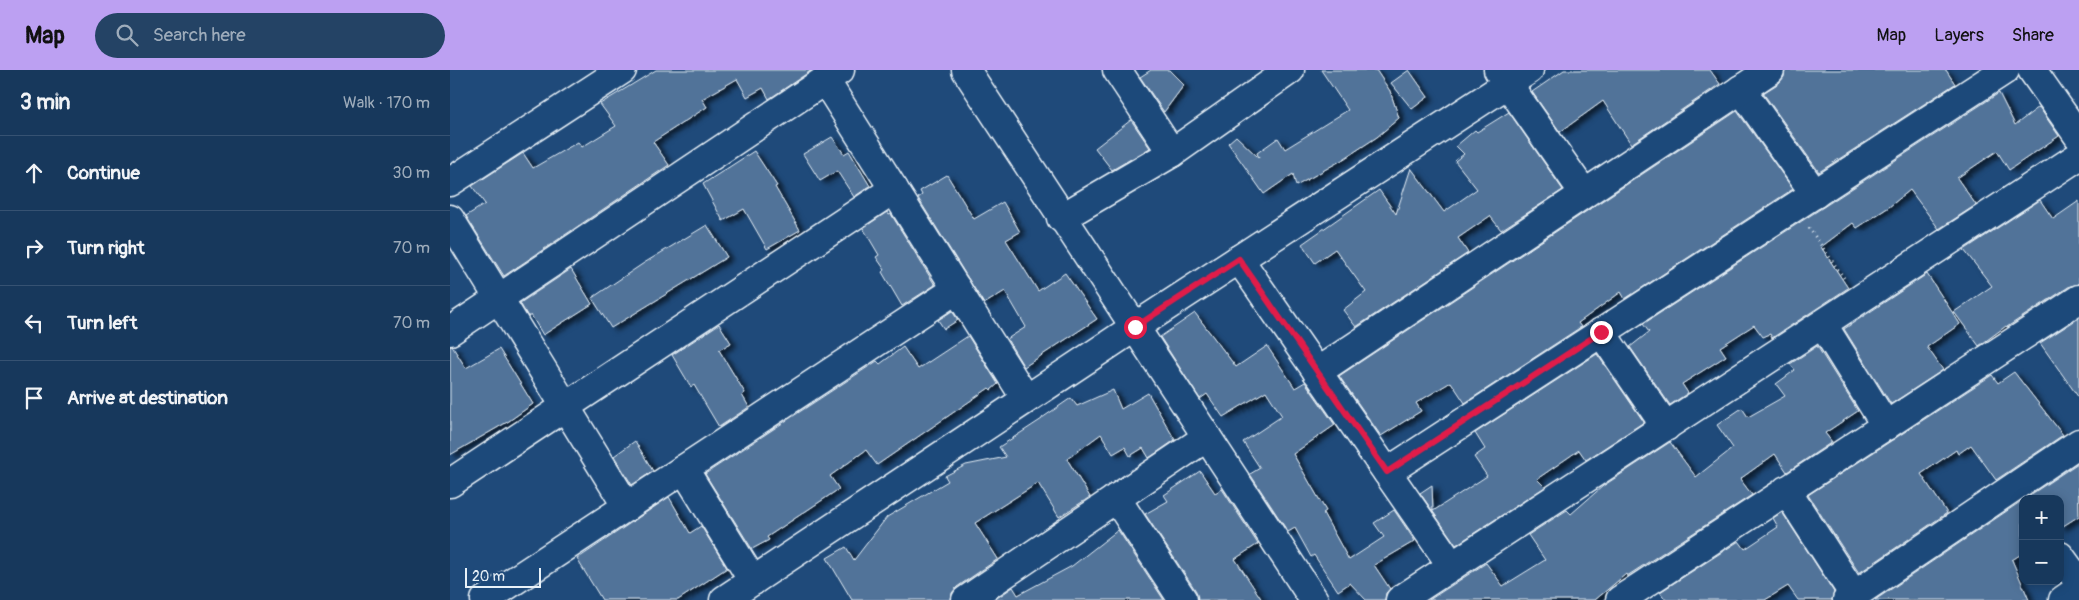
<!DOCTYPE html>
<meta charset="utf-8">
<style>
:root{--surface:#17385c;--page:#244365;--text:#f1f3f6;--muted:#9eacbb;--line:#365272;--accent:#bca0f2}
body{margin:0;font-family:Pangolin,sans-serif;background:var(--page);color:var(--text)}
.controls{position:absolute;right:15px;bottom:15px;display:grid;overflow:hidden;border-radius:10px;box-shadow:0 2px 12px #0003}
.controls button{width:45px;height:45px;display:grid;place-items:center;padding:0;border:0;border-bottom:1px solid var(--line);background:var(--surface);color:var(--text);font:25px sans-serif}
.scale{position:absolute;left:15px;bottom:12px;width:76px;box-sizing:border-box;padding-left:5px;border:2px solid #e8f1f8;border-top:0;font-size:14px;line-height:18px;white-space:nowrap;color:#e8f1f8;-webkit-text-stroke:4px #1f4a7a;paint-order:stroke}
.stop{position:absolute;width:15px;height:15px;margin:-11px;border:4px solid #e11d48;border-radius:50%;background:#fff}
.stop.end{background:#e11d48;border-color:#fff;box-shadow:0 1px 5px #0008}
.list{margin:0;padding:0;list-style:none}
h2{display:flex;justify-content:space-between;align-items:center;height:65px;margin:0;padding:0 20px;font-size:21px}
h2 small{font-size:16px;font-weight:400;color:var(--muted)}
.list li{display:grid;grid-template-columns:32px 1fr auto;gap:15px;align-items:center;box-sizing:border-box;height:75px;padding:0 20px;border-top:1px solid var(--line)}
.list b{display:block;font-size:19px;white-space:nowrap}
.list em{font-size:16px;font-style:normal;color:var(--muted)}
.icon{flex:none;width:28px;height:28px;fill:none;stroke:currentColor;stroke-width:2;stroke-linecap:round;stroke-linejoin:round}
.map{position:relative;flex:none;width:1629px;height:530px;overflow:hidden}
header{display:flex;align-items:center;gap:30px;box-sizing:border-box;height:70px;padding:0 25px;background:var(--accent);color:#111}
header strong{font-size:24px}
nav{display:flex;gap:28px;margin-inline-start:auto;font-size:18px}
.search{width:350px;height:45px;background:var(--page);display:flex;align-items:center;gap:12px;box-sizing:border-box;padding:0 18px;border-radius:28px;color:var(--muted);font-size:19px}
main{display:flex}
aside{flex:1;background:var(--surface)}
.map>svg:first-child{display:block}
.building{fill:#517399;stroke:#e8f1f8;filter:url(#shadow)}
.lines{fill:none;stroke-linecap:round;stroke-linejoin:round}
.minor-casing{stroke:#e8f1f8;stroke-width:31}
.path{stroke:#e8f1f8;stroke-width:3;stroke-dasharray:1 4;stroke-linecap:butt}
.minor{stroke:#1f4a7a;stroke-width:28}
.route{stroke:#e11d48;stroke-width:6}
</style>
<header>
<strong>Map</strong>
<div class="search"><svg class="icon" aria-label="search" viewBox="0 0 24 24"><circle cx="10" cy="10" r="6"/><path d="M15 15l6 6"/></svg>Search here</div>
<nav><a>Map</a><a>Layers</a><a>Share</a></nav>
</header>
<main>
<aside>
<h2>3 min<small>Walk · 170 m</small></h2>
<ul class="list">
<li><svg class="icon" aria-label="ahead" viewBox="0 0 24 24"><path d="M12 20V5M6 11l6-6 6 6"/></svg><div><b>Continue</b></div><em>30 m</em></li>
<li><svg class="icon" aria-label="right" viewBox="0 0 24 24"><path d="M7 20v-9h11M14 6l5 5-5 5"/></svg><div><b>Turn right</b></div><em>70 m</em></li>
<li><svg class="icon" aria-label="left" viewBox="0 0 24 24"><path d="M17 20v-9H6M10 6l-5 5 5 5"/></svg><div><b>Turn left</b></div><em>70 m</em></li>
<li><svg class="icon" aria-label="arrive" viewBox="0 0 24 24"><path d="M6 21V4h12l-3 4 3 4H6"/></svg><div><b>Arrive at destination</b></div></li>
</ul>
</aside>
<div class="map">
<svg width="1629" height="530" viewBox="0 0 1629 530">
<defs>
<filter id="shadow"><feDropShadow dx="5.5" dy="3" stdDeviation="2.5" flood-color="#0009"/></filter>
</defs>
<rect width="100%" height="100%" fill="#1f4a7a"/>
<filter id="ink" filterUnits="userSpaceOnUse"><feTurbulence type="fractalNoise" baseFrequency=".02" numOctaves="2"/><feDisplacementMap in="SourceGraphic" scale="10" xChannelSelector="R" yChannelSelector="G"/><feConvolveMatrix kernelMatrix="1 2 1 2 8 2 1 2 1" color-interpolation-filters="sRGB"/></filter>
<g filter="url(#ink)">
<g class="building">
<path d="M 206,0 L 362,0 L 319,29 L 313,18 L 297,27 L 287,9 L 252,29 L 257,37 L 203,72 L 219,95 L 54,206 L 16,146 L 35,134 L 22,116 L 73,83 L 83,98 L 128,72 L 132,77 L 166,56 L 150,34 Z"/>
<path d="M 701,0 L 719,0 L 734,15 L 714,42 L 690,7 Z"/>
<path d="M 871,0 L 926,0 L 940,21 L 949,48 L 927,67 L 892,90 L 846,116 L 843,104 L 814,124 L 778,73 L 786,66 L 809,88 L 807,83 L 828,68 L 835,79 L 898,40 Z"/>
<path d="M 959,0 L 978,27 L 962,39 L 941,13 Z"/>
<path d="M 1114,0 L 1260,0 L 1270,14 L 1181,74 L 1153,31 L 1110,62 L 1082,22 Z"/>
<path d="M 1335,0 L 1496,0 L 1505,14 L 1369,102 L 1313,23 L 1329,13 L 1334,7 Z"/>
<path d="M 1549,23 L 1565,55 L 1589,37 L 1609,66 L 1559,100 L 1547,81 L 1507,108 L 1526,135 L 1489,159 L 1460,120 L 1439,137 L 1407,158 L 1403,153 L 1371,177 L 1398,218 L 1322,268 L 1320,264 L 1313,267 L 1304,255 L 1270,277 L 1276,286 L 1232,314 L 1238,323 L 1220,335 L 1180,277 L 1199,262 L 1193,254 Z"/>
<path d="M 1287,41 L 1343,119 L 1175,229 L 1171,222 L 1128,253 L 1131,257 L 1015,333 L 1001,312 L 966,333 L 971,341 L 931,366 L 889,306 Z"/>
<path d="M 1059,42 L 1113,120 L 1051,160 L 1040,146 L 1008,168 L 1018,183 L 906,257 L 893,240 L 916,222 L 885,179 L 865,193 L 852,174 L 929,120 L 946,144 L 961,98 L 994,142 L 1027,119 L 1005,91 L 1014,84 L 1006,76 L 1025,60 L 1027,62 Z"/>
<path d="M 681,50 L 700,78 L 662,100 L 645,78 Z"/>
<path d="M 382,67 L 394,84 L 399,81 L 420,116 L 404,127 L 387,101 L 370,111 L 353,84 Z"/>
<path d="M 304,81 L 327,116 L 325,117 L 350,160 L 317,179 L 294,139 L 273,151 L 253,114 Z"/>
<path d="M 497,105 L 524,149 L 553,132 L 570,162 L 556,170 L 588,221 L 615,203 L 647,249 L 574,297 L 557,269 L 576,257 L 555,221 L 534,234 L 468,128 L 472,125 L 470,121 Z"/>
<path d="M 1590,130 L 1603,149 L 1629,131 L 1629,214 L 1620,216 L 1557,257 L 1556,256 L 1529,276 L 1504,242 L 1542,216 L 1514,180 Z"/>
<path d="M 437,142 L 439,145 L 441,144 L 485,215 L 452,236 L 432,202 L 435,200 L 426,187 L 429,185 L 413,158 Z"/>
<path d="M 257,155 L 277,187 L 161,258 L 142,228 L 194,193 Z"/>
<path d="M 121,199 L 142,234 L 93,265 L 81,245 L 78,247 L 70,233 Z"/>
<path d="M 1477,204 L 1510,254 L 1477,277 L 1493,300 L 1441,334 L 1394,259 Z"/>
<path d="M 502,241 L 508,250 L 494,259 L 488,250 Z"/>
<path d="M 745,243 L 786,297 L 817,276 L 845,318 L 855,312 L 885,355 L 843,384 L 876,441 L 873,443 L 899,490 L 934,467 L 924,453 L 944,440 L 965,471 L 924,495 L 940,519 L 936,523 L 935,530 L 916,530 L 900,513 L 888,521 L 864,485 L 861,487 L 845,458 L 838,462 L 800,404 L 810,398 L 793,372 L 832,346 L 816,321 L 773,347 L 757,324 L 750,329 L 710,267 Z"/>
<path d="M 1629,248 L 1629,328 L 1590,273 Z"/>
<path d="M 269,254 L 281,273 L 269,280 L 295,323 L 292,325 L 299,337 L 269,357 L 244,315 L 241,317 L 222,285 Z"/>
<path d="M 518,266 L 548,314 L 541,320 L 539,318 L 427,395 L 416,380 L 380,406 L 389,419 L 317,467 L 319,470 L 302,479 L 255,404 L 427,291 L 430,294 L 453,277 L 468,299 Z"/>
<path d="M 0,276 L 2,276 L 16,298 L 49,279 L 83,334 L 59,351 L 0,385 Z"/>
<path d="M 1367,276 L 1408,341 L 1375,363 L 1382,372 L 1337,402 L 1325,384 L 1290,409 L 1302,425 L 1177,506 L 1176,504 L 1145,530 L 979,530 L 1036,493 L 1053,516 L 1095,490 L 1078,465 L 1117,440 L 1121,444 L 1153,416 L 1220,372 L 1246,407 L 1283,378 L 1267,355 L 1292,338 L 1298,347 L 1335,326 L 1326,314 L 1345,300 L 1340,294 Z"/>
<path d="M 1147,284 L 1194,352 L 1136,390 L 1129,380 L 1087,409 L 1095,417 L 1006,475 L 970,423 L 982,415 L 983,441 L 1037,406 L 1024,387 L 1035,379 L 1025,363 Z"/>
<path d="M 1564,302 L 1613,365 L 1546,410 L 1521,375 L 1508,384 L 1506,380 L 1471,404 L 1497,443 L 1409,503 L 1358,425 L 1542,305 L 1548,313 Z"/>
<path d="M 663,320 L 671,339 L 698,323 L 725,370 L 699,388 L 693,378 L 680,386 L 675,377 L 663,384 L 651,364 L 617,389 L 640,427 L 609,447 L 588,413 L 525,453 L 548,489 L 507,517 L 502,523 L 501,530 L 402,530 L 377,488 L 396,477 L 404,490 L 437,447 L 498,411 L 495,406 L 516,395 L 556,387 L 549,377 L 592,349 L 592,348 L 621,328 L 627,336 Z"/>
<path d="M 185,371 L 203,401 L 182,415 L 164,386 Z"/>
<path d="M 1628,393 L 1629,446 L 1610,458 L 1610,429 L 1574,429 Z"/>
<path d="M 750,401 L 765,423 L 772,419 L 808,474 L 785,489 L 812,530 L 748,530 L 746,521 L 695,444 L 718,431 L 714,425 Z"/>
<path d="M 219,427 L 240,463 L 251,456 L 277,498 L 228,530 L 152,530 L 127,489 Z"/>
<path d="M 1573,430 L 1573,483 L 1562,490 L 1579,530 L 1425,530 Z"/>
<path d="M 1332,442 L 1384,522 L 1382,530 L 1348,530 L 1338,516 L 1315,530 L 1216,530 L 1210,522 L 1289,471 L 1295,479 L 1328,457 L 1323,448 Z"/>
<path d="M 668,460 L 714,530 L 544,530 L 563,517 L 568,525 L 622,496 Z"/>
</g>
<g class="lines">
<defs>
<g id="minor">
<path d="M 516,0 L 864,530"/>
<path d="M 667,0 L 722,83"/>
<path d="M 1048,0 L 1134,123"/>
<path d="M 1582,0 L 1629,67"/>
<path d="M 375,10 L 576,329"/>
<path d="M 1291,19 L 1365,124"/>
<path d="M 0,112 L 172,0"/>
<path d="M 611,148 L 722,83 L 840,0"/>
<path d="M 0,149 L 177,437"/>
<path d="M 789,189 L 1002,496"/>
<path d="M 1373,255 L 1436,356"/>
<path d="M 0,261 L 390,0"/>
<path d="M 1151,262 L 1216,357"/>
<path d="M 867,302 L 1320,0"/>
<path d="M 234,399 L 303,511"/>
<path d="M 937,402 L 1555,0"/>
<path d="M 0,413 L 444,119"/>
<path d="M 1336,420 L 1404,525"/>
<path d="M 666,428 L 733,530"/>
<path d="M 1610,486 L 1629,512"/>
<path d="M 35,530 L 507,219"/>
<path d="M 274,530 L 685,257 L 1079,0"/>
<path d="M 516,530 L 757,367"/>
<path d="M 950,530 L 1629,86"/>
<path d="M 1170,530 L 1629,229"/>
<path d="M 1397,530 L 1629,373"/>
<path d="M 1613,530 L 1629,519"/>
</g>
</defs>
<use href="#minor" class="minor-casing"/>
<path class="path" d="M 1359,158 L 1394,208"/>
<use href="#minor" class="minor"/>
</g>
</g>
<g class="lines" filter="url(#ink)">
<path class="route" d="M 685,257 L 789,189 L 937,402 L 1151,262"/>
</g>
</svg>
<div class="controls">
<button>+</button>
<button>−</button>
</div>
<div class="scale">20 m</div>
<div class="stop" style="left:685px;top:257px"></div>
<div class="stop end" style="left:1151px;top:262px"></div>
</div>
</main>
